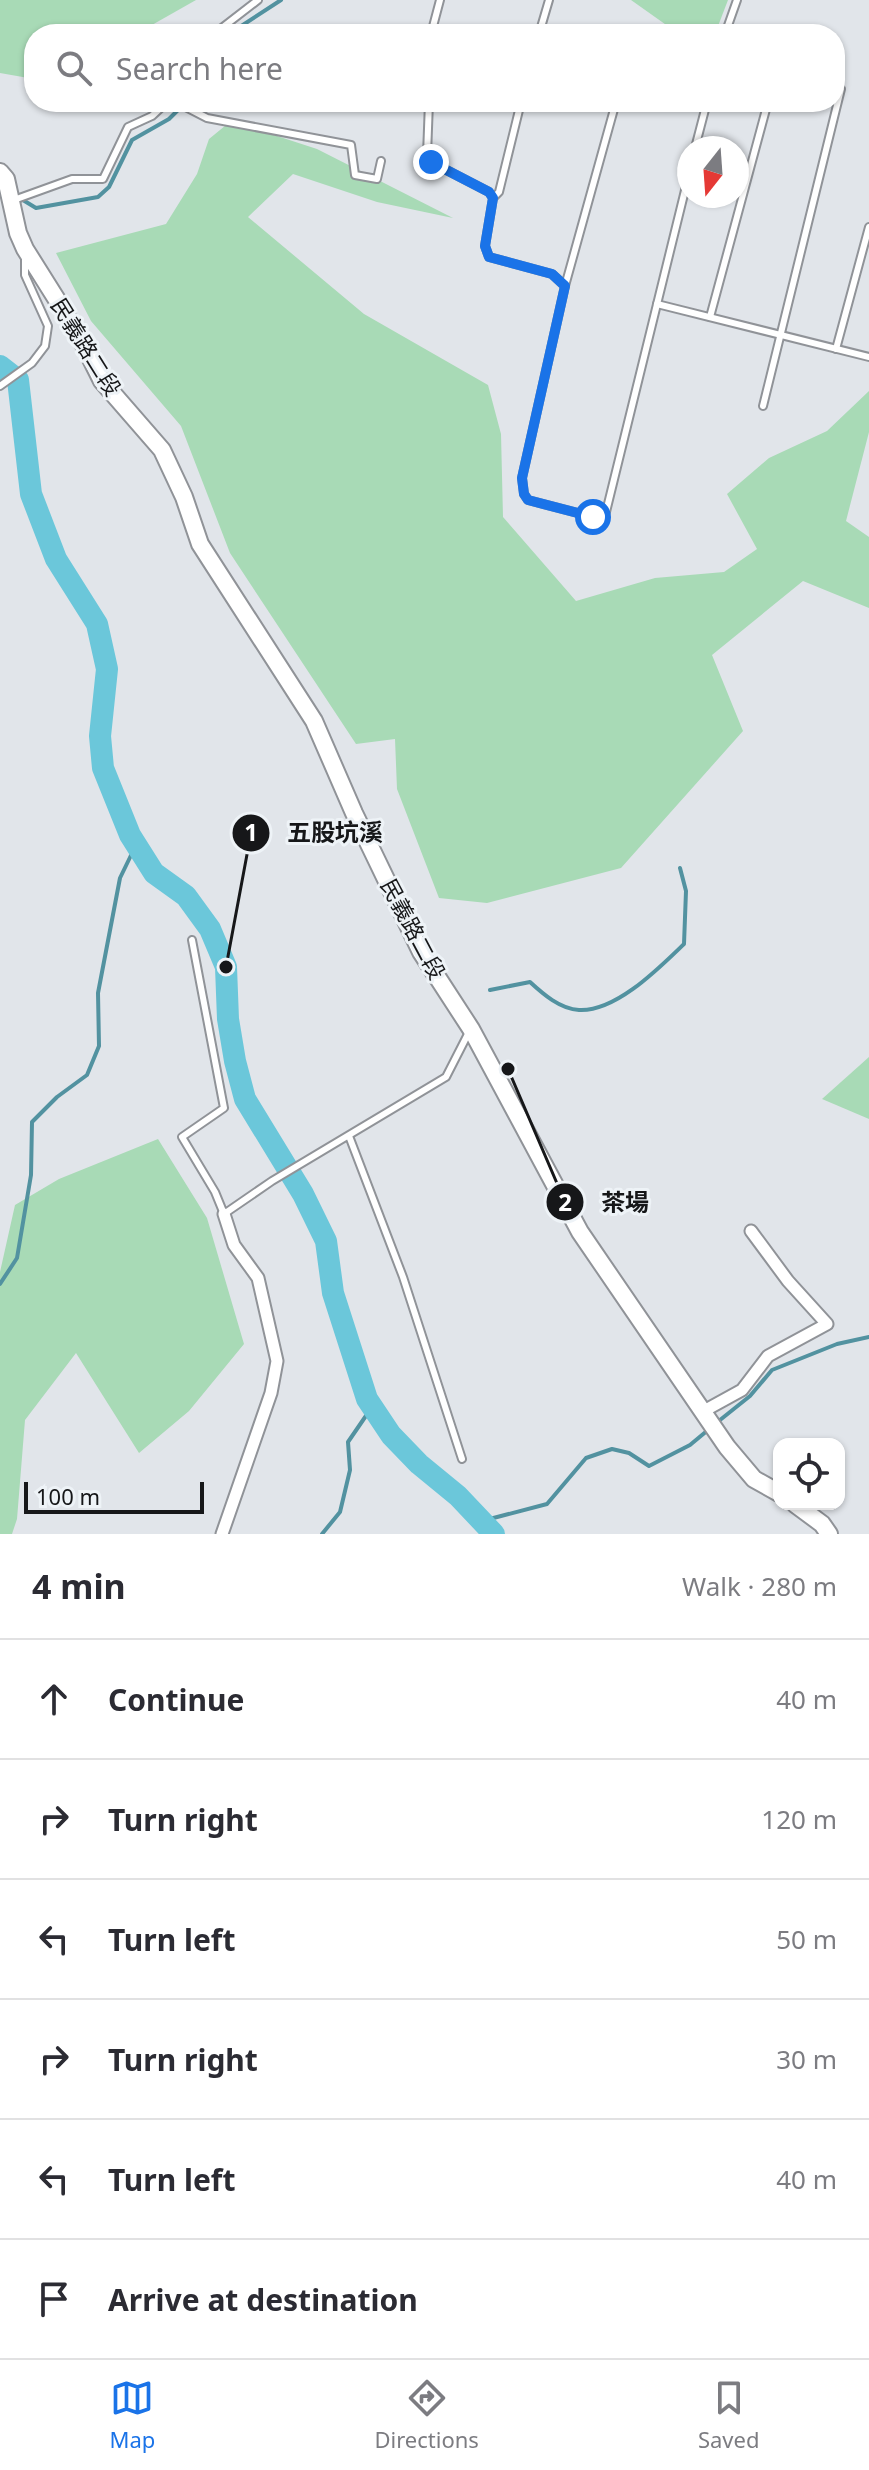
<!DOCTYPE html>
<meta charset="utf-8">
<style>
:root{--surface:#fff;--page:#f2f2f3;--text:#2b2b33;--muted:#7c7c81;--line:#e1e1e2;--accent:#1a73e8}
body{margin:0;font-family:"Noto Sans","Noto Sans TC",sans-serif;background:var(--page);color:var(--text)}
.controls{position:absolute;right:24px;bottom:24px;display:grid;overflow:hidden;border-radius:16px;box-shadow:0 2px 6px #0004}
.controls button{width:72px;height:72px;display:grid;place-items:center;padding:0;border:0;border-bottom:2px solid var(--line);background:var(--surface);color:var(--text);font:40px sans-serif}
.compass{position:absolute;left:677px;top:136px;width:72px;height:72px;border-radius:50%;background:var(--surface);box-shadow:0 2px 6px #0004;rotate:197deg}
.scale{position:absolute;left:24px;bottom:20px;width:180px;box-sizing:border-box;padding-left:8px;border:4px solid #161719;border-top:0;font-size:22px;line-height:28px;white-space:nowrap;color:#161719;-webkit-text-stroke:6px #eef3f7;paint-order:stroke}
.stop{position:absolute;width:24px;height:24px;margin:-18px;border:6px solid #1a73e8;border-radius:50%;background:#fff}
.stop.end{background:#1a73e8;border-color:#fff;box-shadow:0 2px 8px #0008}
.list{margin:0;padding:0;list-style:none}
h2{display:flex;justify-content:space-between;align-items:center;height:104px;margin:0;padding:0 32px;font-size:34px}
h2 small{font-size:26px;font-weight:400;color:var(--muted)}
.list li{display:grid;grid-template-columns:52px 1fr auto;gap:24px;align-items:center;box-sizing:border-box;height:120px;padding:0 32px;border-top:2px solid var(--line)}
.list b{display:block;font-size:30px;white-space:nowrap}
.list em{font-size:26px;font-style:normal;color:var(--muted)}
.icon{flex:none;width:44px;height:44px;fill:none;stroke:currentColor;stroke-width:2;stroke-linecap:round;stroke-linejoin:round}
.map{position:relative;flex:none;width:869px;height:1534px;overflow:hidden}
.search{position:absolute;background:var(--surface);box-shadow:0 2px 6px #0004;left:24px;right:24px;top:24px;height:88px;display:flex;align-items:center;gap:20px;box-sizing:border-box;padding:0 28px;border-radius:32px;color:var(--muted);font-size:30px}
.sheet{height:824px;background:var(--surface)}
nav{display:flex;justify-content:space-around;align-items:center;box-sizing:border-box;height:112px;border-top:2px solid var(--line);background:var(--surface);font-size:22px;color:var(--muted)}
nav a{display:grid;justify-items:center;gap:4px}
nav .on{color:var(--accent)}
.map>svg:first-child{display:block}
.green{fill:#a8dab6}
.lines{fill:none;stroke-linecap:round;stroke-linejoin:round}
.stream{stroke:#5292a0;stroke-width:4}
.river{stroke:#6bc7da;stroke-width:22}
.service-casing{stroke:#909398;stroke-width:10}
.minor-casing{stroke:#909398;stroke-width:15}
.secondary-casing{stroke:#909398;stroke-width:20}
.service{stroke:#fff;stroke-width:6}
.minor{stroke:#fff;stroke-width:11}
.secondary{stroke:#fff;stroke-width:16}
.route{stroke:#1a73e8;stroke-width:10}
.labels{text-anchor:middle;stroke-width:6;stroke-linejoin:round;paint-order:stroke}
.street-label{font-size:22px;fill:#161719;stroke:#eef3f7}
.leader{fill:none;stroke:#161719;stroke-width:3}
.callout-dot{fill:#161719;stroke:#eef3f7;stroke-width:3}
.mark-label{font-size:24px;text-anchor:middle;font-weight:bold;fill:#fff}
.callout-label{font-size:24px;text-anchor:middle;font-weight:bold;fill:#161719;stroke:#eef3f7;stroke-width:6;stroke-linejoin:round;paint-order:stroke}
</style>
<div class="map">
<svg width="869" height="1534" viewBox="0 0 869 1534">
<rect width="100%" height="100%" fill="#e1e5ea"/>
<g class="green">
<path d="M 0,0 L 196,0 L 136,34 L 34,34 L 34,79 L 0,73 Z"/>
<path d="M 631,0 L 728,0 L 715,34 L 679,34 Z"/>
<path d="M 231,121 L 317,149 L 453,218 L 377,202 L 293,174 L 248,217 L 364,314 L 488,385 L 501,434 L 503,517 L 576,601 L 655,578 L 724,572 L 757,549 L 727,494 L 769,458 L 827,431 L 869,391 L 869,432 L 846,521 L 869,537 L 869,608 L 803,581 L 712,655 L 743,731 L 621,868 L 487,903 L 439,898 L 397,789 L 395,739 L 356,744 L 230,553 L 181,426 L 91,321 L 56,253 L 166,224 L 197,174 L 209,139 Z"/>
<path d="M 869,1057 L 869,1119 L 822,1099 Z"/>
<path d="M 158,1139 L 207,1218 L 244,1344 L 189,1411 L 139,1453 L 76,1353 L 25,1420 L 17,1519 L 12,1534 L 0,1534 L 0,1272 L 15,1205 L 59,1179 Z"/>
</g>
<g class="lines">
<g class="stream">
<path d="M 229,34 L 281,0"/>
<path d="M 18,197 L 36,208 L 98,197 L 109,187 L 132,140 L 169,119 L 186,102"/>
<path d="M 490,990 L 530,982 C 543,994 560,1009 579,1010 C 616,1012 659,968 684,944 L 686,891 L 680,868"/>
<path d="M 0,1284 L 17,1258 L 31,1175 L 32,1122 L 57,1097 L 87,1075 L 99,1046 L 98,993 L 120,878 L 136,845"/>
<path d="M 715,1424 L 750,1396 L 772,1370 L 837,1344 L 869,1337"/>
<path d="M 482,1521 L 547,1504 L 586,1458 L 612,1449 L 629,1453 L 649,1466 L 690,1445 L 708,1430"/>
<path d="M 322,1534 L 340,1512 L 350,1470 L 348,1442 L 372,1407"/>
</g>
<path class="river" d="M 0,366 L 18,380 L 31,494 L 56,559 L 97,624 L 107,669 L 100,736 L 103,768 L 130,835 L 154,873 L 186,896 L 210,929 L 226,967 L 228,1019 L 235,1061 L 245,1099 L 303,1194 L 326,1241 L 333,1293 L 367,1399 L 391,1435 L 419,1464 L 458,1496 L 494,1534"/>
<defs>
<g id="service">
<path d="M 214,34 L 258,0"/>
<path d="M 431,34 L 440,0"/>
<path d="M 539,34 L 549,0"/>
<path d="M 725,34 L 737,0"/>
<path d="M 176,102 L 207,118 L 351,145 L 355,175 L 377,179 L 381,161"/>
<path d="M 429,102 L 427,155 L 431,162 L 489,192 L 493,198 L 485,246 L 489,257 L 552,274 L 565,286 L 522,478 L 524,494 L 528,500 L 593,517 L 605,516 L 689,174"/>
<path d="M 695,148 L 707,102"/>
<path d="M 493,198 L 499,192 L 521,102"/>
<path d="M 11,201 L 72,179 L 103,179 L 128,127 L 152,116 L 167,102"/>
<path d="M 565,286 L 616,102"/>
<path d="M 657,304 L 869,357"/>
<path d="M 710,317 L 768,102"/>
<path d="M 836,349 L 869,227"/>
<path d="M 0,386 L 32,363 L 45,346 L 48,326 L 25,275 L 25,256"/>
<path d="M 763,406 L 841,89"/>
<path d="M 192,940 L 224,1108 L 182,1137 L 215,1192 L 224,1214 L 272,1181 L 446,1077 L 469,1032"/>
<path d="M 349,1136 L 403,1277 L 462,1459"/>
</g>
<g id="minor">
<path d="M 702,1412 L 742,1390 L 768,1356 L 827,1324 L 788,1281 L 751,1231"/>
<path d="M 222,1534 L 271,1393 L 277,1361 L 258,1278 L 234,1245 L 224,1214"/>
</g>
<g id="secondary">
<path d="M 0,172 L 6,179 L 18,233 L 25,249 L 79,335 L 102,381 L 162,450 L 184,497 L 200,544 L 314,721 L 354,813 L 421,952 L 471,1029 L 580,1232 L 727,1447 L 754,1479 L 779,1493"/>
<path d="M 795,1504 L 822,1524 L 829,1534"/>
</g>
</defs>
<use href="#service" class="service-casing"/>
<use href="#minor" class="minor-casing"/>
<use href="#secondary" class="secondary-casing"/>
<use href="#service" class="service"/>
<use href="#minor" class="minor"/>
<use href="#secondary" class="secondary"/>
</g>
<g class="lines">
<path class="route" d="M 431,162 L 489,192 L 493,198 L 485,246 L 489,257 L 552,274 L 565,286 L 522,478 L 524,494 L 528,500 L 593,517"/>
</g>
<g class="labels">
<g class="street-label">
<text transform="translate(86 347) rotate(58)" y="8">民義路二段</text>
<text transform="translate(413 929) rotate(62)" y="8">民義路二段</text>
</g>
</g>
<path class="leader" d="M226 967L251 833M508 1069L565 1202"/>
<g class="callout-dot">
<circle cx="226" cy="967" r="8"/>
<circle cx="508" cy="1069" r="8"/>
<circle cx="251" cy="833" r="20"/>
<circle cx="565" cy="1202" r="20"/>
</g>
<g class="mark-label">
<text x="251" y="841">1</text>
<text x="565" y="1211">2</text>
</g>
<g class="callout-label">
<text x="335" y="841">五股坑溪</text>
<text x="625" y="1211">茶場</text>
</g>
</svg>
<div class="controls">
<button><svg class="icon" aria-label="locate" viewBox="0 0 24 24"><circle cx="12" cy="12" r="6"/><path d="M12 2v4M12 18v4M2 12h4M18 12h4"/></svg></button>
</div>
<svg class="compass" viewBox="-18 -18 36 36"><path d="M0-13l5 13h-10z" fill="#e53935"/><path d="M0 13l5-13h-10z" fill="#7c7c81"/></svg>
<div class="scale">100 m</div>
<div class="stop" style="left:593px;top:517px"></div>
<div class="stop end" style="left:431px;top:162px"></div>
<div class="search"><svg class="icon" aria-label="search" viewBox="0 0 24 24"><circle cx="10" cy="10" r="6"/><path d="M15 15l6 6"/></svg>Search here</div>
</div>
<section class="sheet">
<h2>4 min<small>Walk · 280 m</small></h2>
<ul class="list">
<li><svg class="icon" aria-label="ahead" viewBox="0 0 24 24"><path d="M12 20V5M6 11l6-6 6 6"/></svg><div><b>Continue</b></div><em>40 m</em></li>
<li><svg class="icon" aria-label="right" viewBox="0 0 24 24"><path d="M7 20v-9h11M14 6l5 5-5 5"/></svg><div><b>Turn right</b></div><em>120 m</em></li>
<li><svg class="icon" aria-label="left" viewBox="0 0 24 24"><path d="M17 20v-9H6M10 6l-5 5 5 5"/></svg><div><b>Turn left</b></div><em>50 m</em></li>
<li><svg class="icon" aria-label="right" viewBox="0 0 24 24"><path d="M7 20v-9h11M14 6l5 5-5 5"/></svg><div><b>Turn right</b></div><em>30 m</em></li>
<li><svg class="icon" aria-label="left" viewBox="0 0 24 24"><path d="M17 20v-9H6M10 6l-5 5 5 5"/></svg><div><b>Turn left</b></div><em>40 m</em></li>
<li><svg class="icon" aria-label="arrive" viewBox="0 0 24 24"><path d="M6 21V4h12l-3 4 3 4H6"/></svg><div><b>Arrive at destination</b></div></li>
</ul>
</section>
<nav>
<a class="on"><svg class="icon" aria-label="map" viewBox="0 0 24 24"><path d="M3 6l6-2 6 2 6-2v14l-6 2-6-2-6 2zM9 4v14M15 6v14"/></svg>Map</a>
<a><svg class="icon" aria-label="directions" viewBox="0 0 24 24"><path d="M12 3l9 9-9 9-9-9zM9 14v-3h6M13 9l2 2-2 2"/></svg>Directions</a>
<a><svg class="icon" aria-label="saved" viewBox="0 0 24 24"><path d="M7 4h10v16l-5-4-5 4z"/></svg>Saved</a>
</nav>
